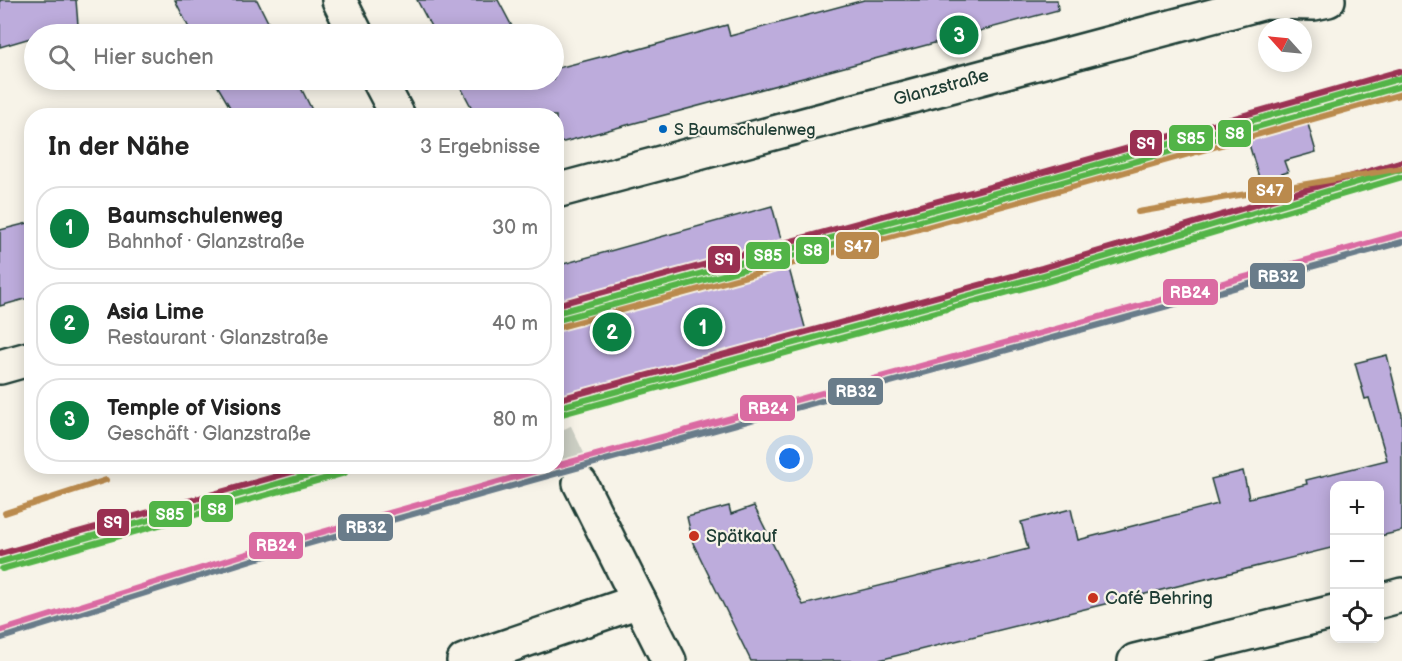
<!DOCTYPE html>
<html lang="de">
<meta charset="utf-8">
<style>
:root{--surface:#fff;--page:#f6f6f6;--text:#222;--muted:#767676;--line:#e0e0e0;--accent:#0b8043}
body{margin:0;font-family:"Balsamiq Sans",sans-serif;background:var(--page);color:var(--text)}
.controls{position:absolute;right:18px;bottom:18px;display:grid;overflow:hidden;border-radius:12px;box-shadow:0 3px 15px #0003}
.controls button{width:54px;height:54px;display:grid;place-items:center;padding:0;border:0;border-bottom:2px solid var(--line);background:var(--surface);color:var(--text);font:30px sans-serif}
.compass{position:absolute;left:1258px;top:18px;width:54px;height:54px;border-radius:50%;background:var(--surface);box-shadow:0 3px 15px #0003;rotate:297deg}
.you{position:absolute;left:790px;top:459px;width:21px;height:21px;margin:-15px;border:4px solid #fff;border-radius:50%;background:#1a73e8;box-shadow:0 0 0 9px #1a73e833}
.badge{display:grid;place-items:center;width:39px;height:39px;border-radius:50%;background:var(--accent);color:#fff;font-size:20px;font-weight:700}
.pin{position:absolute;translate:-50% -50%;border:3px solid #fff;box-shadow:0 2px 6px #0006}
.list{margin:0;padding:0;list-style:none}
h2{display:flex;justify-content:space-between;align-items:center;height:78px;margin:0;padding:0 24px;font-size:26px}
h2 small{font-size:20px;font-weight:400;color:var(--muted)}
.list li{display:grid;grid-template-columns:39px 1fr auto;gap:18px;align-items:center;box-sizing:border-box;height:84px;margin:0 12px 12px;padding:0 12px;border:2px solid var(--line);border-radius:24px}
.list b{display:block;font-size:22px;white-space:nowrap}
.list p{margin:0;font-size:20px;white-space:nowrap;color:var(--muted)}
.list em{font-size:20px;font-style:normal;color:var(--muted)}
.icon{flex:none;width:33px;height:33px;fill:none;stroke:currentColor;stroke-width:2;stroke-linecap:round;stroke-linejoin:round}
.map{position:relative;flex:none;width:1402px;height:661px;overflow:hidden}
.search{position:absolute;background:var(--surface);box-shadow:0 3px 15px #0003;left:24px;top:24px;width:540px;height:66px;display:flex;align-items:center;gap:15px;box-sizing:border-box;padding:0 21px;border-radius:33px;color:var(--muted);font-size:22px}
.panel{position:absolute;background:var(--surface);box-shadow:0 3px 15px #0003;left:24px;top:108px;width:540px;height:366px;border-radius:24px}
.map>svg:first-child{display:block}
.building{fill:#bdacdc;stroke:#1f3d34;stroke-width:1.5}
.lines{fill:none;stroke-linecap:round;stroke-linejoin:round}
.major-tunnel{stroke:#cccfc4;stroke-width:33;stroke-dasharray:33 16;stroke-linecap:butt}
.minor-casing{stroke:#1f3d34;stroke-width:38}
.major-casing{stroke:#1f3d34;stroke-width:38}
.minor{stroke:#f7f3e8;stroke-width:33}
.major{stroke:#f7f3e8;stroke-width:33}
.rail-1-casing{stroke:#f7f3e8;stroke-width:10}
.rail-2-casing{stroke:#f7f3e8;stroke-width:10}
.rail-3-casing{stroke:#f7f3e8;stroke-width:10}
.rail-4-casing{stroke:#f7f3e8;stroke-width:10}
.rail-5-casing{stroke:#f7f3e8;stroke-width:10}
.rail-6-casing{stroke:#f7f3e8;stroke-width:10}
.rail-1{stroke:#52b447;stroke-width:6}
.rail-2{stroke:#da6ba2;stroke-width:6}
.rail-3{stroke:#697c8a;stroke-width:6}
.rail-4{stroke:#52b447;stroke-width:6}
.rail-5{stroke:#9a3052;stroke-width:6}
.rail-6{stroke:#ba8a4d;stroke-width:6}
.bus-dot{fill:#0065bd;stroke:#f7f3e8;stroke-width:2}
.poi-dot{fill:#c8321e;stroke:#f7f3e8;stroke-width:2}
.labels{text-anchor:middle;stroke-width:4.5;stroke-linejoin:round;paint-order:stroke}
.bus-label{font-size:16px;fill:#1f3d34;stroke:#f7f3e8;text-anchor:start}
.street-label{font-size:18px;fill:#1f3d34;stroke:#f7f3e8}
.poi-label{font-size:18px;fill:#1f3d34;stroke:#f7f3e8;text-anchor:start}
.line-badge{stroke:#f7f3e8;stroke-width:2}
.badge-label{font-size:16px;text-anchor:middle;font-weight:bold;fill:#fff}
</style>
<div class="map">
<svg width="1402" height="661" viewBox="0 0 1402 661">
<rect width="100%" height="100%" fill="#f7f3e8"/>
<filter id="ink" filterUnits="userSpaceOnUse"><feTurbulence type="fractalNoise" baseFrequency=".0167" numOctaves="2"/><feDisplacementMap in="SourceGraphic" scale="12" xChannelSelector="R" yChannelSelector="G"/><feConvolveMatrix kernelMatrix="1 2 1 2 8 2 1 2 1" color-interpolation-filters="sRGB"/></filter>
<g filter="url(#ink)">
<g class="building">
<path d="M 0,0 L 76,0 L 78,25 L 45,34 L 34,34 L 34,37 L 0,47 Z"/>
<path d="M 175,0 L 257,0 L 274,34 L 192,34 Z"/>
<path d="M 417,0 L 498,0 L 516,34 L 435,34 Z"/>
<path d="M 864,0 L 1057,0 L 1058,10 L 556,144 L 556,116 L 476,116 L 457,80 L 554,80 L 554,69 L 631,49 L 632,51 L 727,25 L 730,36 Z"/>
<path d="M 214,80 L 297,80 L 315,116 L 235,116 Z"/>
<path d="M 1271,115 L 1276,133 L 1308,124 L 1316,152 L 1284,161 L 1288,172 L 1260,181 L 1243,124 Z"/>
<path d="M 772,206 L 806,331 L 556,401 L 556,266 Z"/>
<path d="M 32,222 L 32,297 L 0,306 L 0,230 Z"/>
<path d="M 1387,355 L 1402,415 L 1402,531 L 1380,536 L 1380,486 L 1335,486 L 1335,547 L 875,661 L 751,661 L 693,543 L 687,517 L 729,506 L 731,514 L 754,506 L 803,605 L 1028,549 L 1021,522 L 1071,509 L 1078,540 L 1218,504 L 1211,479 L 1243,471 L 1249,498 L 1307,484 L 1306,480 L 1387,460 L 1369,398 L 1365,399 L 1355,363 Z"/>
</g>
<g class="lines">
<path class="major-tunnel" d="M 556,433 L 580,483"/>
<defs>
<g id="minor">
<path d="M 556,191 L 1265,2 L 1314,3 L 1328,0"/>
<path d="M 0,367 L 32,358"/>
<path d="M 1380,601 L 1402,595"/>
<path d="M 464,661 L 639,601"/>
<path d="M 1135,661 L 1334,612"/>
</g>
<g id="major">
<path d="M 339,0 L 356,34"/>
<path d="M 379,80 L 398,116"/>
<path d="M 580,483 L 669,661"/>
</g>
</defs>
<use href="#minor" class="minor-casing"/>
<use href="#major" class="major-casing"/>
<use href="#minor" class="minor"/>
<use href="#major" class="major"/>
<defs>
<g id="rail-1">
<path d="M 556,313 L 1032,183 L 1402,78"/>
<path d="M 556,408 L 1044,275 L 1402,169"/>
<path d="M 0,562 L 341,466"/>
</g>
<g id="rail-2">
<path d="M 556,466 L 1402,234"/>
<path d="M 0,631 L 256,551 L 554,466"/>
</g>
<g id="rail-3">
<path d="M 558,473 L 1402,242"/>
<path d="M 2,638 L 258,558 L 558,473"/>
</g>
<g id="rail-4">
<path d="M 558,320 L 1034,190 L 1402,86"/>
<path d="M 558,415 L 1046,282 L 1402,177"/>
<path d="M 2,569 L 345,473"/>
</g>
<g id="rail-5">
<path d="M 556,305 L 1030,176 L 1400,71"/>
<path d="M 556,400 L 1042,268 L 1400,162"/>
<path d="M 0,554 L 313,466"/>
</g>
<g id="rail-6">
<path d="M 1138,212 L 1402,168"/>
<path d="M 560,327 L 1036,197 L 1402,94"/>
<path d="M 5,513 L 106,480"/>
</g>
</defs>
<use href="#rail-1" class="rail-1-casing"/>
<use href="#rail-2" class="rail-2-casing"/>
<use href="#rail-3" class="rail-3-casing"/>
<use href="#rail-4" class="rail-4-casing"/>
<use href="#rail-5" class="rail-5-casing"/>
<use href="#rail-6" class="rail-6-casing"/>
<use href="#rail-1" class="rail-1"/>
<use href="#rail-2" class="rail-2"/>
<use href="#rail-3" class="rail-3"/>
<use href="#rail-4" class="rail-4"/>
<use href="#rail-5" class="rail-5"/>
<use href="#rail-6" class="rail-6"/>
</g>
</g>
<circle class="bus-dot" cx="663" cy="129" r="5"/>
<g class="poi-dot">
<circle cx="694" cy="536" r="6"/>
<circle cx="1093" cy="598" r="6"/>
</g>
<g class="labels">
<g class="bus-label">
<text x="674" y="135">S Baumschulenweg</text>
</g>
<g class="street-label">
<text transform="translate(941 87) rotate(-15)" y="6">Glanzstraße</text>
</g>
<g class="poi-label">
<text x="706" y="542">Spätkauf</text>
<text x="1105" y="604">Café Behring</text>
</g>
</g>
<g class="line-badge">
<rect x="1217" y="119" width="35" height="29" rx="6" fill="#52b447"/>
<rect x="1168" y="124" width="46" height="28" rx="6" fill="#52b447"/>
<rect x="1129" y="129" width="34" height="28" rx="6" fill="#9a3052"/>
<rect x="1247" y="176" width="46" height="28" rx="6" fill="#ba8a4d"/>
<rect x="835" y="231" width="45" height="29" rx="6" fill="#ba8a4d"/>
<rect x="795" y="236" width="35" height="29" rx="6" fill="#52b447"/>
<rect x="745" y="241" width="46" height="29" rx="6" fill="#52b447"/>
<rect x="707" y="245" width="34" height="29" rx="6" fill="#9a3052"/>
<rect x="1249" y="262" width="57" height="28" rx="6" fill="#697c8a"/>
<rect x="1162" y="278" width="57" height="28" rx="6" fill="#da6ba2"/>
<rect x="827" y="377" width="57" height="29" rx="6" fill="#697c8a"/>
<rect x="739" y="394" width="57" height="28" rx="6" fill="#da6ba2"/>
<rect x="200" y="494" width="34" height="29" rx="6" fill="#52b447"/>
<rect x="148" y="500" width="45" height="28" rx="6" fill="#52b447"/>
<rect x="96" y="508" width="34" height="29" rx="6" fill="#9a3052"/>
<rect x="337" y="513" width="57" height="29" rx="6" fill="#697c8a"/>
<rect x="248" y="531" width="56" height="29" rx="6" fill="#da6ba2"/>
</g>
<g class="badge-label">
<text x="1235" y="139">S8</text>
<text x="1191" y="144">S85</text>
<text x="1146" y="149">S9</text>
<text x="1270" y="196">S47</text>
<text x="858" y="252">S47</text>
<text x="813" y="256">S8</text>
<text x="768" y="261">S85</text>
<text x="724" y="265">S9</text>
<text x="1278" y="282">RB32</text>
<text x="1190" y="298">RB24</text>
<text x="856" y="397">RB32</text>
<text x="768" y="414">RB24</text>
<text x="217" y="515">S8</text>
<text x="170" y="520">S85</text>
<text x="113" y="528">S9</text>
<text x="366" y="533">RB32</text>
<text x="276" y="551">RB24</text>
</g>
</svg>
<div class="controls">
<button>+</button>
<button>−</button>
<button><svg class="icon" aria-label="locate" viewBox="0 0 24 24"><circle cx="12" cy="12" r="6"/><path d="M12 2v4M12 18v4M2 12h4M18 12h4"/></svg></button>
</div>
<svg class="compass" viewBox="-18 -18 36 36"><path d="M0-13l5 13h-10z" fill="#e53935"/><path d="M0 13l5-13h-10z" fill="#767676"/></svg>
<div class="you"></div>
<div class="pin badge" style="left:703px;top:327px">1</div>
<div class="pin badge" style="left:612px;top:332px">2</div>
<div class="pin badge" style="left:959px;top:35px">3</div>
<div class="search"><svg class="icon" aria-label="search" viewBox="0 0 24 24"><circle cx="10" cy="10" r="6"/><path d="M15 15l6 6"/></svg>Hier suchen</div>
<section class="panel">
<h2>In der Nähe<small>3 Ergebnisse</small></h2>
<ul class="list">
<li><span class="badge">1</span><div><b>Baumschulenweg</b><p>Bahnhof · Glanzstraße</p></div><em>30 m</em></li>
<li><span class="badge">2</span><div><b>Asia Lime</b><p>Restaurant · Glanzstraße</p></div><em>40 m</em></li>
<li><span class="badge">3</span><div><b>Temple of Visions</b><p>Geschäft · Glanzstraße</p></div><em>80 m</em></li>
</ul>
</section>
</div>
